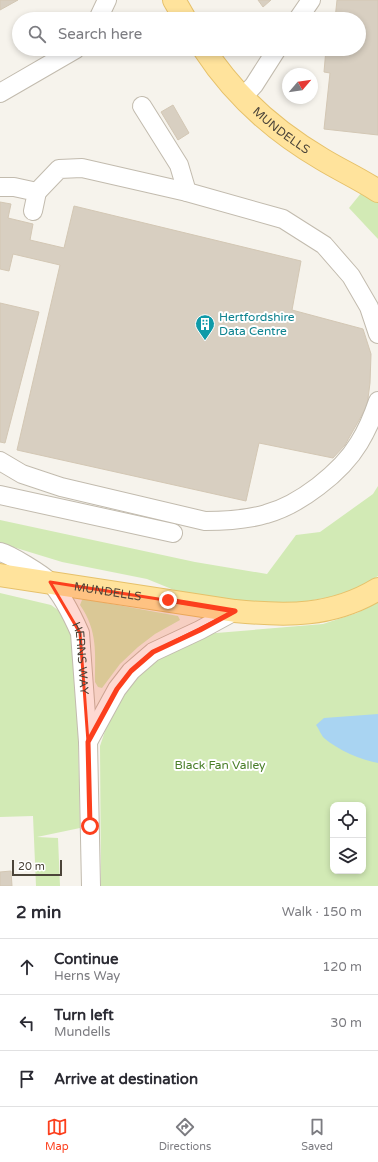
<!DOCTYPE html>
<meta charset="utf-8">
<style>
:root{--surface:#fff;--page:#f2f2f3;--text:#2b2b33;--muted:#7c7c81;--line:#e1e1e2;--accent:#fc3f1d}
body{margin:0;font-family:"Varela Round",sans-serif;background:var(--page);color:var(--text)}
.controls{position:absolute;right:12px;bottom:12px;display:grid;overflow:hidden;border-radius:8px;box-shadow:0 2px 6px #0003}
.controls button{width:36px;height:36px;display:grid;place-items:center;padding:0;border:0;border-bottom:1px solid var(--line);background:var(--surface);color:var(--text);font:20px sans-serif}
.compass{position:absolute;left:282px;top:68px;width:36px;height:36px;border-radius:50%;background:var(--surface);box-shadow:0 2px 6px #0003;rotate:61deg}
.scale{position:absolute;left:12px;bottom:10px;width:50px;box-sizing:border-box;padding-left:4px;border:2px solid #4b4439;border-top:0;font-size:11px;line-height:14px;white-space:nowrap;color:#4b4439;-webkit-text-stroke:3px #fff;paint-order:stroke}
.stop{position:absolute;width:12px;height:12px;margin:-9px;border:3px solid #fc3f1d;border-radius:50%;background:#fff}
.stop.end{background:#fc3f1d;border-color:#fff;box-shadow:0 1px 4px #0008}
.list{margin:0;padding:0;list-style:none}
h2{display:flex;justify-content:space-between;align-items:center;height:52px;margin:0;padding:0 16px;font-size:17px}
h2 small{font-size:13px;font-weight:400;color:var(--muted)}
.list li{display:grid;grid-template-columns:26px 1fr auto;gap:12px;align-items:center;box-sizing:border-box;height:56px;padding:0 16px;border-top:1px solid var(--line)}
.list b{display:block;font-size:15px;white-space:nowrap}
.list p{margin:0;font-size:13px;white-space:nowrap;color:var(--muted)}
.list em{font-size:13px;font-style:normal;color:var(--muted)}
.icon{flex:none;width:22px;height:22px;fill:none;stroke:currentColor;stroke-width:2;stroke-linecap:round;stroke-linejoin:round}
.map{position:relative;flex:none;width:378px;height:886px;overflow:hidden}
.search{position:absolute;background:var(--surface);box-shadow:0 2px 6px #0003;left:12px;right:12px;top:12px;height:44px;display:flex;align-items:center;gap:10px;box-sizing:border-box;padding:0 14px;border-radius:22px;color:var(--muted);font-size:15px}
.sheet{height:220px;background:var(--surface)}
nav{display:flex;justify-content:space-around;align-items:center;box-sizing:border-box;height:56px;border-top:1px solid var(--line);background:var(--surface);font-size:11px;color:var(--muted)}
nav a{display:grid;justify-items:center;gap:2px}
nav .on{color:var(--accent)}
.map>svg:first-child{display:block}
.green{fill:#d2eab5;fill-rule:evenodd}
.water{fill:#a9d4f2}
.building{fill:#d8cfc1;stroke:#d3c7b4}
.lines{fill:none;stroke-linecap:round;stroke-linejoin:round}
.minor-casing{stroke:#c2bbae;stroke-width:20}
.major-casing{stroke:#e6c16a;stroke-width:24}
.minor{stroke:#fff;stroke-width:18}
.major{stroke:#ffe39c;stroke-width:22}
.route{stroke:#fc3f1d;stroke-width:5}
.marked{fill:#fc3f1d;fill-opacity:0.2;stroke:#fc3f1d;stroke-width:3;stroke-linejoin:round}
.labels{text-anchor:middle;stroke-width:4;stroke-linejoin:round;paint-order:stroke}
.street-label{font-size:12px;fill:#4b4439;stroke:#fff}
.culture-label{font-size:12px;fill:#0d838f;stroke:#fff;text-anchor:start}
.park-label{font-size:12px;fill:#4a7f2a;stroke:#fff}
</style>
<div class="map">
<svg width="378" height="886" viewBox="0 0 378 886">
<rect width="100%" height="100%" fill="#f6f3ec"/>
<g class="green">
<path d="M 362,192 L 378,202 L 378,239 L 349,208 Z"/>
<path d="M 378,486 L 378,576 L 358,588 L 330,597 L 291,604 L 259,605 L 184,594 L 147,579 L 62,562 L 0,543 L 0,520 L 195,562 L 267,574 L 296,535 L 320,532 L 373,494 Z"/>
<path d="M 0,593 L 51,605 L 62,613 L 76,642 L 80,828 L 37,837 L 58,838 L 60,886 L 36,886 L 33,816 L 0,817 Z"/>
<path d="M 84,599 L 178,616 L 180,620 L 155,634 L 138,647 L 120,664 L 102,688 L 98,687 L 95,682 C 95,653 98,631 80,605 L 82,600 Z"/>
<path d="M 378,602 L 378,886 L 101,886 L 100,746 L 108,722 L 136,675 L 160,656 L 204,634 L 323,624 L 357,613 ZM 333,805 L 363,805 L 363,871 L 333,871 Z"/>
</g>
<path class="water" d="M 378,714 L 378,763 C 361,760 338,750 324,738 C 321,735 319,729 316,725 L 324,718 Z"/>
<g class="building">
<path d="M 0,0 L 18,0 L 0,10 Z"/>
<path d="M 258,0 L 271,0 L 263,7 Z"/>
<path d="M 337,0 L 378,0 L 378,135 L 324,129 L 330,73 L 324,72 L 326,49 L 359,49 L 359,19 L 335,19 Z"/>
<path d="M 173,105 L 189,133 L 178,140 L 161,112 Z"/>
<path d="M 0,202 L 11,204 L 8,218 L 33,224 L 30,240 L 64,248 L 74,206 L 301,261 L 292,310 L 363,329 L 371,354 L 370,383 L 367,406 L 345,445 L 333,458 L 259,443 L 246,501 L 17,450 L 60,265 L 13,254 L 9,271 L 0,269 Z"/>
<path d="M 0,303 L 39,312 L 5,443 L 0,442 Z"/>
<path d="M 11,871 L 12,886 L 0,886 L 0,872 Z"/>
</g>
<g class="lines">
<defs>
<g id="minor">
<path d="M 98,19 L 107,0"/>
<path d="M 298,19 L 311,0"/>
<path d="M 0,93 L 76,49"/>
<path d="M 242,98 L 254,85 L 277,49"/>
<path d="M 142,106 L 179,165 L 187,192"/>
<path d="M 0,187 L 14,187 L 37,192 L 33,211"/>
<path d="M 37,192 L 59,169 L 82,168 L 187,192 L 283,219 L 324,245 L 351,276 L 369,307 L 378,334"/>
<path d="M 0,461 L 22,474 L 61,487 L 205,521 C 225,521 246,520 266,514 C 299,505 341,473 359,443 C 367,430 373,416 378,401"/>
<path d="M 0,495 L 173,533"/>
<path id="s1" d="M 0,552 C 11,555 42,574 50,582 C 62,595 73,617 80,633 L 88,742 L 91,886"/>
<path d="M 88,742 L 117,689 L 131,671 L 153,652 L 200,630 L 235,611"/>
</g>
<g id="major">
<path d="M 174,0 L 185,19"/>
<path id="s2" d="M 204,49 C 234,95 274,131 322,159 C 340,170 360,179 378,191"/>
<path id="s3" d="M 0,575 L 235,611 C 287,616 332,617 378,589"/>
</g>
</defs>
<use href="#minor" class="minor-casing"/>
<use href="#major" class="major-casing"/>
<use href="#minor" class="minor"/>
<use href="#major" class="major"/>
</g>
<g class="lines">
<path class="route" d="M 90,826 L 88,742 L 117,689 L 131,671 L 153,652 L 200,630 L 235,611 L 168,600"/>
</g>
<path class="marked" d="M 50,582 L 235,611 L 153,652 L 131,671 L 117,689 L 88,742 L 80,633 Z"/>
<defs>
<symbol id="building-pin" viewBox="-11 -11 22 30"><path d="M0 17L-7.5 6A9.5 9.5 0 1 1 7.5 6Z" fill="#0f9aa8" stroke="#fff"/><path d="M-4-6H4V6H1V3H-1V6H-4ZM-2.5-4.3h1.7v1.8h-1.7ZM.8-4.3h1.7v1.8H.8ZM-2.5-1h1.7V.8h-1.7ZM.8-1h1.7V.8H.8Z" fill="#fff"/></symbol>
</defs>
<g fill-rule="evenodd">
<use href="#building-pin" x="194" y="313" width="22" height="30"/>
</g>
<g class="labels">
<g class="street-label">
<text dy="4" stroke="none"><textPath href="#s2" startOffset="113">MUNDELLS</textPath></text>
<text dy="4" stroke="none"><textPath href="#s3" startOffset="109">MUNDELLS</textPath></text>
<text dy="4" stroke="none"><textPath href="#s1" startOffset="143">HERNS WAY</textPath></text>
</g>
<g class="culture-label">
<text x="219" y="321">Hertfordshire<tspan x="219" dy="14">Data Centre</tspan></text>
</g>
<g class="park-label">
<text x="220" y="769">Black Fan Valley</text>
</g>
</g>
</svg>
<div class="controls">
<button><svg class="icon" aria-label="locate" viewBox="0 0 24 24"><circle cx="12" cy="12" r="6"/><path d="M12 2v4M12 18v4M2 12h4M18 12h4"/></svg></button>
<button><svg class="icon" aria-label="layers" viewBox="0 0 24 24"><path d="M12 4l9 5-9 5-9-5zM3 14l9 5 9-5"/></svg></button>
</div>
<svg class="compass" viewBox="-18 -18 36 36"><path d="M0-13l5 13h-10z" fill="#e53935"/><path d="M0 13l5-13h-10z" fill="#7c7c81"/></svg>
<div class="scale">20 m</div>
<div class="stop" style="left:90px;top:826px"></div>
<div class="stop end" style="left:168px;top:600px"></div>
<div class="search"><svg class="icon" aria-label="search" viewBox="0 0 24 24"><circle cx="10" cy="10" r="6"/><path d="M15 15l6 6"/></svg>Search here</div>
</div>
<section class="sheet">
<h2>2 min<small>Walk · 150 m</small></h2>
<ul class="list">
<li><svg class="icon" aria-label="ahead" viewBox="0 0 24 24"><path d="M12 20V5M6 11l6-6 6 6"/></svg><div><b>Continue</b><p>Herns Way</p></div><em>120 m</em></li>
<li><svg class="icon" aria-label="left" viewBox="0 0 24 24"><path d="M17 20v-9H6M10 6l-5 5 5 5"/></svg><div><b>Turn left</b><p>Mundells</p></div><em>30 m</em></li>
<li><svg class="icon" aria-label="arrive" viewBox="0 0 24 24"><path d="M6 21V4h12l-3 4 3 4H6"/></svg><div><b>Arrive at destination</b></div></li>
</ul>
</section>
<nav>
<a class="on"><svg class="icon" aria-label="map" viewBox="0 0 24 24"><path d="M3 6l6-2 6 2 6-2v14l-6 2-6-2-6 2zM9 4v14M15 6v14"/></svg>Map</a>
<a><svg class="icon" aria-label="directions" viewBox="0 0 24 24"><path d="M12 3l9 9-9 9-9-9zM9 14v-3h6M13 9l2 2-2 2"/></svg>Directions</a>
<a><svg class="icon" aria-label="saved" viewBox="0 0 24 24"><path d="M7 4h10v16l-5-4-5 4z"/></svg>Saved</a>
</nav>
